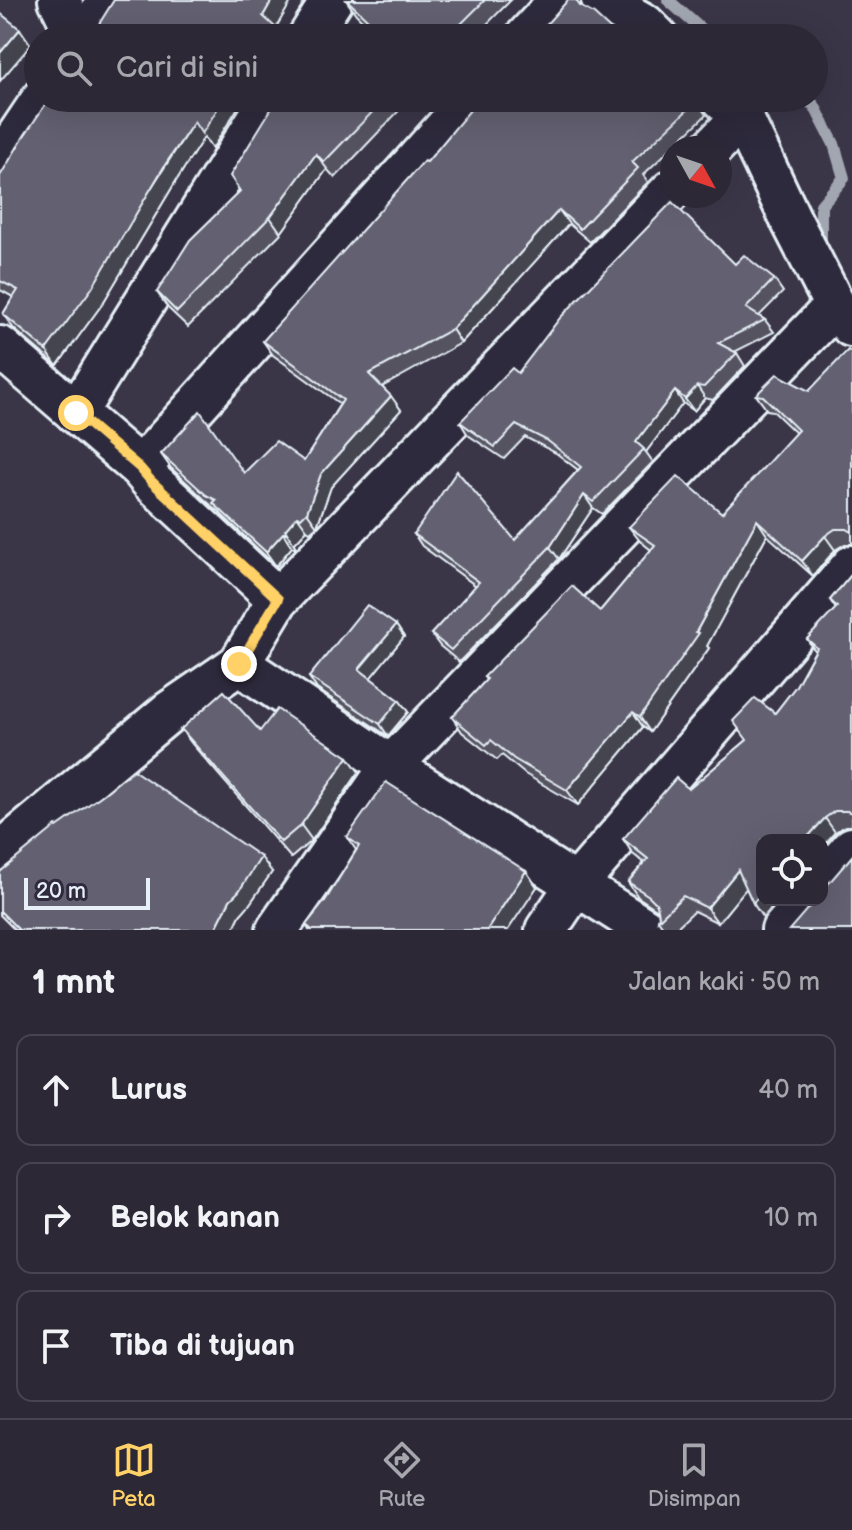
<!DOCTYPE html>
<html lang="id">
<meta charset="utf-8">
<style>
:root{--surface:#2c2836;--page:#34303e;--text:#f1f3f6;--muted:#a6a6ad;--line:#484451;--accent:#ffd166}
body{margin:0;font-family:"Balsamiq Sans",sans-serif;background:var(--page);color:var(--text)}
.controls{position:absolute;right:24px;bottom:24px;display:grid;overflow:hidden;border-radius:16px;box-shadow:0 8px 32px #0002}
.controls button{width:72px;height:72px;display:grid;place-items:center;padding:0;border:0;border-bottom:2px solid var(--line);background:var(--surface);color:var(--text);font:40px sans-serif}
.compass{position:absolute;left:660px;top:136px;width:72px;height:72px;border-radius:50%;background:var(--surface);box-shadow:0 8px 32px #0002;rotate:130deg}
.scale{position:absolute;left:24px;bottom:20px;width:126px;box-sizing:border-box;padding-left:8px;border:4px solid #e8f1f8;border-top:0;font-size:22px;line-height:28px;white-space:nowrap;color:#e8f1f8;-webkit-text-stroke:6px #2f2a3d;paint-order:stroke}
.stop{position:absolute;width:24px;height:24px;margin:-18px;border:6px solid #ffd166;border-radius:50%;background:#fff}
.stop.end{background:#ffd166;border-color:#fff;box-shadow:0 2px 8px #0008}
.list{margin:0;padding:0;list-style:none}
h2{display:flex;justify-content:space-between;align-items:center;height:104px;margin:0;padding:0 32px;font-size:34px}
h2 small{font-size:26px;font-weight:400;color:var(--muted)}
.list li{display:grid;grid-template-columns:52px 1fr auto;gap:24px;align-items:center;box-sizing:border-box;height:112px;margin:0 16px 16px;padding:0 16px;border:2px solid var(--line);border-radius:16px}
.list b{display:block;font-size:30px;white-space:nowrap}
.list em{font-size:26px;font-style:normal;color:var(--muted)}
.icon{flex:none;width:44px;height:44px;fill:none;stroke:currentColor;stroke-width:2;stroke-linecap:round;stroke-linejoin:round}
.map{position:relative;flex:none;width:852px;height:930px;overflow:hidden}
.search{position:absolute;background:var(--surface);box-shadow:0 8px 32px #0002;left:24px;right:24px;top:24px;height:88px;display:flex;align-items:center;gap:20px;box-sizing:border-box;padding:0 28px;border-radius:44px;color:var(--muted);font-size:30px}
.sheet{height:488px;background:var(--surface)}
nav{display:flex;justify-content:space-around;align-items:center;box-sizing:border-box;height:112px;border-top:2px solid var(--line);background:var(--surface);font-size:22px;color:var(--muted)}
nav a{display:grid;justify-items:center;gap:4px}
nav .on{color:var(--accent)}
.map>svg:first-child{display:block}
.lines{fill:none;stroke-linecap:round;stroke-linejoin:round}
.stream{stroke:#a2a6b1;stroke-width:12}
.minor-casing{stroke:#e8f1f8;stroke-width:46}
.minor{stroke:#2f2a3d;stroke-width:40}
.wall{fill:#555361;stroke:#e8f1f8;stroke-width:2}
.shaded-wall{fill:#45444f;stroke:#e8f1f8;stroke-width:2}
.building{fill:#636171;stroke:#e8f1f8;stroke-width:2}
.route{stroke:#ffd166;stroke-width:10}
</style>
<div class="map">
<svg width="852" height="930" viewBox="0 0 852 930">
<rect width="100%" height="100%" fill="#3a3648"/>
<filter id="ink" filterUnits="userSpaceOnUse"><feTurbulence type="fractalNoise" baseFrequency=".0125" numOctaves="2"/><feDisplacementMap in="SourceGraphic" scale="16" xChannelSelector="R" yChannelSelector="G"/><feConvolveMatrix kernelMatrix="1 2 1 2 8 2 1 2 1" color-interpolation-filters="sRGB"/></filter>
<g filter="url(#ink)">
<g class="lines">
<g class="stream">
<path d="M 668,0 L 711,38"/>
<path d="M 801,98 L 814,105 L 834,144 L 844,178 L 821,205 L 821,242 L 823,247"/>
</g>
<defs>
<g id="minor">
<path d="M 59,0 L 78,38"/>
<path d="M 602,0 L 644,24 L 658,38"/>
<path d="M 84,38 L 109,0"/>
<path d="M 308,38 L 332,0"/>
<path d="M 525,38 L 560,0"/>
<path d="M 722,98 L 742,117 L 791,220 L 835,306 L 851,326"/>
<path d="M 712,148 L 742,117"/>
<path d="M 0,162 L 43,98"/>
<path d="M 0,347 L 140,468 L 151,481 L 278,599"/>
<path d="M 76,413 L 271,98"/>
<path d="M 140,468 L 472,98"/>
<path d="M 239,664 L 391,766 L 647,930"/>
<path d="M 0,853 L 169,712 L 239,664 L 278,599 L 672,190"/>
<path d="M 822,883 L 852,848"/>
<path d="M 277,930 L 391,766 L 835,306"/>
<path d="M 546,930 L 577,884 L 852,566"/>
<path d="M 782,930 L 808,900"/>
</g>
</defs>
<use href="#minor" class="minor-casing"/>
<use href="#minor" class="minor"/>
</g>
<g class="wall">
<path d="M 346,0 L 511,0 L 473,38 L 352,38 L 366,24 L 356,14 Z"/>
<path d="M 244,98 L 212,149 L 204,137 L 176,181 L 103,303 L 57,366 L 14,329 L 3,314 L 13,297 L 0,290 L 0,176 Z"/>
<path d="M 278,98 L 411,98 L 335,178 L 327,169 L 281,233 L 188,327 L 168,308 L 157,292 L 240,191 Z"/>
<path d="M 695,98 L 706,115 L 643,175 L 648,182 L 590,242 L 569,224 L 461,343 L 382,387 L 401,410 L 331,487 L 317,526 L 310,532 L 307,530 L 294,544 L 296,547 L 292,547 L 276,566 L 223,516 L 219,511 L 215,509 L 171,468 L 161,454 L 244,473 L 304,461 L 340,404 L 273,355 L 263,341 L 427,162 Z"/>
<path d="M 735,264 L 774,279 L 783,292 L 759,316 L 765,320 L 774,332 L 734,352 L 737,353 L 745,366 L 713,400 L 705,398 L 694,411 L 683,403 L 646,452 L 653,462 L 602,514 L 593,508 L 559,559 L 459,662 L 440,646 L 431,634 L 476,586 L 422,546 L 414,534 L 515,540 L 578,470 L 556,453 L 525,437 L 504,459 L 468,435 L 460,422 L 518,373 Z"/>
<path d="M 852,353 L 852,544 L 845,544 L 835,550 L 813,576 L 767,535 L 707,646 L 709,648 L 650,732 L 643,727 L 578,805 L 525,774 L 502,755 L 497,760 L 462,732 L 452,717 L 486,680 L 484,677 L 600,611 L 651,550 L 640,541 L 629,527 L 722,513 L 796,433 L 773,411 L 767,410 L 756,395 L 809,391 Z"/>
<path d="M 852,574 L 852,826 L 845,826 L 835,832 L 762,840 L 763,918 L 753,903 L 746,888 L 718,923 L 694,911 L 674,930 L 665,930 L 658,920 L 659,915 L 658,910 L 638,897 L 628,882 L 644,863 L 633,854 L 623,839 L 689,789 L 747,740 L 775,713 L 796,686 L 815,651 L 807,639 L 836,609 L 830,600 Z"/>
<path d="M 396,625 L 404,637 L 370,678 L 399,700 L 408,712 L 388,736 L 317,689 L 309,677 Z"/>
<path d="M 181,729 L 260,731 L 348,757 L 359,772 L 312,840 L 291,858 L 192,744 Z"/>
<path d="M 57,827 L 272,872 L 249,905 L 240,915 L 233,930 L 15,930 L 0,915 L 0,872 Z"/>
<path d="M 347,837 L 526,871 L 537,887 L 309,930 L 306,925 L 325,901 L 356,850 Z"/>
</g>
<g class="shaded-wall">
<path d="M 272,0 L 292,0 L 274,31 L 263,16 Z"/>
<path d="M 20,29 L 31,45 L 0,81 L 0,53 Z"/>
<path d="M 224,98 L 244,98 L 212,149 L 204,137 L 176,181 L 103,303 L 57,366 L 46,350 L 194,122 Z"/>
<path d="M 316,154 L 327,169 L 281,233 L 270,217 Z"/>
<path d="M 559,210 L 569,224 L 461,343 L 452,329 Z"/>
<path d="M 697,386 L 705,398 L 694,411 L 685,399 Z"/>
<path d="M 675,391 L 683,403 L 646,452 L 636,442 Z"/>
<path d="M 391,396 L 401,410 L 331,487 L 317,526 L 307,512 L 321,474 Z"/>
<path d="M 584,495 L 593,508 L 559,559 L 550,547 Z"/>
<path d="M 297,516 L 307,530 L 294,544 L 285,530 Z"/>
<path d="M 757,520 L 767,535 L 707,646 L 709,648 L 650,732 L 640,717 L 696,632 Z"/>
<path d="M 283,533 L 292,547 L 276,566 L 266,552 Z"/>
<path d="M 825,536 L 835,550 L 813,576 L 802,561 Z"/>
<path d="M 396,625 L 404,637 L 368,681 L 359,669 Z"/>
<path d="M 399,700 L 408,712 L 388,736 L 380,724 Z"/>
<path d="M 633,712 L 643,727 L 578,805 L 567,790 Z"/>
<path d="M 348,757 L 359,772 L 312,840 L 301,825 Z"/>
<path d="M 825,818 L 835,832 L 822,848 L 822,840 L 805,840 Z"/>
<path d="M 261,857 L 272,872 L 249,905 L 240,915 L 233,930 L 215,930 L 230,900 Z"/>
<path d="M 738,870 L 749,885 L 718,923 L 707,908 Z"/>
<path d="M 526,871 L 537,887 L 508,930 L 487,930 Z"/>
<path d="M 762,892 L 762,900 L 778,900 L 763,918 L 753,903 Z"/>
</g>
<g class="building">
<path d="M 114,0 L 272,0 L 263,16 L 276,28 L 277,34 L 281,38 L 89,38 L 92,35 Z"/>
<path d="M 347,0 L 485,0 L 447,38 L 352,38 L 369,21 Z"/>
<path d="M 568,0 L 576,0 L 580,6 L 594,14 L 620,38 L 534,38 Z"/>
<path d="M 0,13 L 20,29 L 0,53 Z"/>
<path d="M 50,98 L 224,98 L 202,134 L 194,122 L 165,165 L 92,288 L 46,350 L 3,314 L 18,290 L 0,281 L 0,176 L 24,136 Z"/>
<path d="M 278,98 L 386,98 L 324,162 L 316,154 L 270,217 L 177,312 L 157,292 L 190,240 L 240,191 L 230,176 Z"/>
<path d="M 480,98 L 695,98 L 697,101 L 632,162 L 638,168 L 580,229 L 559,210 L 452,329 L 369,374 L 391,396 L 321,474 L 307,512 L 301,518 L 297,516 L 285,530 L 287,533 L 283,533 L 266,552 L 213,503 L 216,500 L 206,495 L 161,454 L 200,411 L 244,473 L 276,441 L 304,461 L 343,400 L 263,341 L 424,161 L 427,162 Z"/>
<path d="M 672,202 L 735,264 L 744,255 L 774,279 L 746,308 L 765,320 L 718,343 L 737,353 L 704,387 L 697,386 L 685,399 L 675,391 L 636,442 L 644,449 L 593,502 L 584,495 L 550,547 L 451,650 L 431,634 L 479,582 L 414,534 L 457,471 L 515,540 L 581,467 L 548,441 L 516,425 L 495,447 L 460,422 L 512,368 L 518,373 L 560,318 Z"/>
<path d="M 848,350 L 852,353 L 852,532 L 847,529 L 835,529 L 825,536 L 802,561 L 757,520 L 696,632 L 699,633 L 640,717 L 633,712 L 567,790 L 514,759 L 491,740 L 486,745 L 452,717 L 487,679 L 484,677 L 572,586 L 600,611 L 655,545 L 629,527 L 678,476 L 722,513 L 798,430 L 763,396 L 756,395 L 777,374 L 809,391 Z"/>
<path d="M 852,574 L 852,813 L 847,811 L 835,811 L 825,818 L 805,840 L 762,840 L 762,892 L 753,903 L 738,870 L 707,908 L 683,896 L 658,920 L 659,915 L 657,904 L 649,896 L 628,882 L 648,859 L 623,839 L 676,778 L 689,789 L 747,740 L 733,721 L 755,698 L 775,713 L 796,686 L 817,648 L 807,639 L 837,607 L 830,600 Z"/>
<path d="M 367,605 L 396,625 L 359,669 L 399,700 L 380,724 L 309,677 Z"/>
<path d="M 224,691 L 260,731 L 277,709 L 348,757 L 301,825 L 281,842 L 181,729 Z"/>
<path d="M 133,770 L 261,857 L 239,891 L 230,900 L 215,930 L 19,930 L 0,911 L 0,872 L 56,826 L 57,827 L 105,793 Z"/>
<path d="M 386,782 L 526,871 L 487,930 L 310,930 L 311,929 L 306,925 L 325,901 L 359,846 L 347,837 Z"/>
<path d="M 852,856 L 852,930 L 789,930 L 815,900 L 822,900 L 822,888 L 829,883 Z"/>
</g>
</g>
<g class="lines" filter="url(#ink)">
<path class="route" d="M 76,413 L 140,468 L 151,481 L 278,599 L 239,664"/>
</g>
</svg>
<div class="controls">
<button><svg class="icon" aria-label="locate" viewBox="0 0 24 24"><circle cx="12" cy="12" r="6"/><path d="M12 2v4M12 18v4M2 12h4M18 12h4"/></svg></button>
</div>
<svg class="compass" viewBox="-18 -18 36 36"><path d="M0-13l5 13h-10z" fill="#e53935"/><path d="M0 13l5-13h-10z" fill="#a6a6ad"/></svg>
<div class="scale">20 m</div>
<div class="stop" style="left:76px;top:413px"></div>
<div class="stop end" style="left:239px;top:664px"></div>
<div class="search"><svg class="icon" aria-label="search" viewBox="0 0 24 24"><circle cx="10" cy="10" r="6"/><path d="M15 15l6 6"/></svg>Cari di sini</div>
</div>
<section class="sheet">
<h2>1 mnt<small>Jalan kaki · 50 m</small></h2>
<ul class="list">
<li><svg class="icon" aria-label="ahead" viewBox="0 0 24 24"><path d="M12 20V5M6 11l6-6 6 6"/></svg><div><b>Lurus</b></div><em>40 m</em></li>
<li><svg class="icon" aria-label="right" viewBox="0 0 24 24"><path d="M7 20v-9h11M14 6l5 5-5 5"/></svg><div><b>Belok kanan</b></div><em>10 m</em></li>
<li><svg class="icon" aria-label="arrive" viewBox="0 0 24 24"><path d="M6 21V4h12l-3 4 3 4H6"/></svg><div><b>Tiba di tujuan</b></div></li>
</ul>
</section>
<nav>
<a class="on"><svg class="icon" aria-label="map" viewBox="0 0 24 24"><path d="M3 6l6-2 6 2 6-2v14l-6 2-6-2-6 2zM9 4v14M15 6v14"/></svg>Peta</a>
<a><svg class="icon" aria-label="directions" viewBox="0 0 24 24"><path d="M12 3l9 9-9 9-9-9zM9 14v-3h6M13 9l2 2-2 2"/></svg>Rute</a>
<a><svg class="icon" aria-label="saved" viewBox="0 0 24 24"><path d="M7 4h10v16l-5-4-5 4z"/></svg>Disimpan</a>
</nav>
